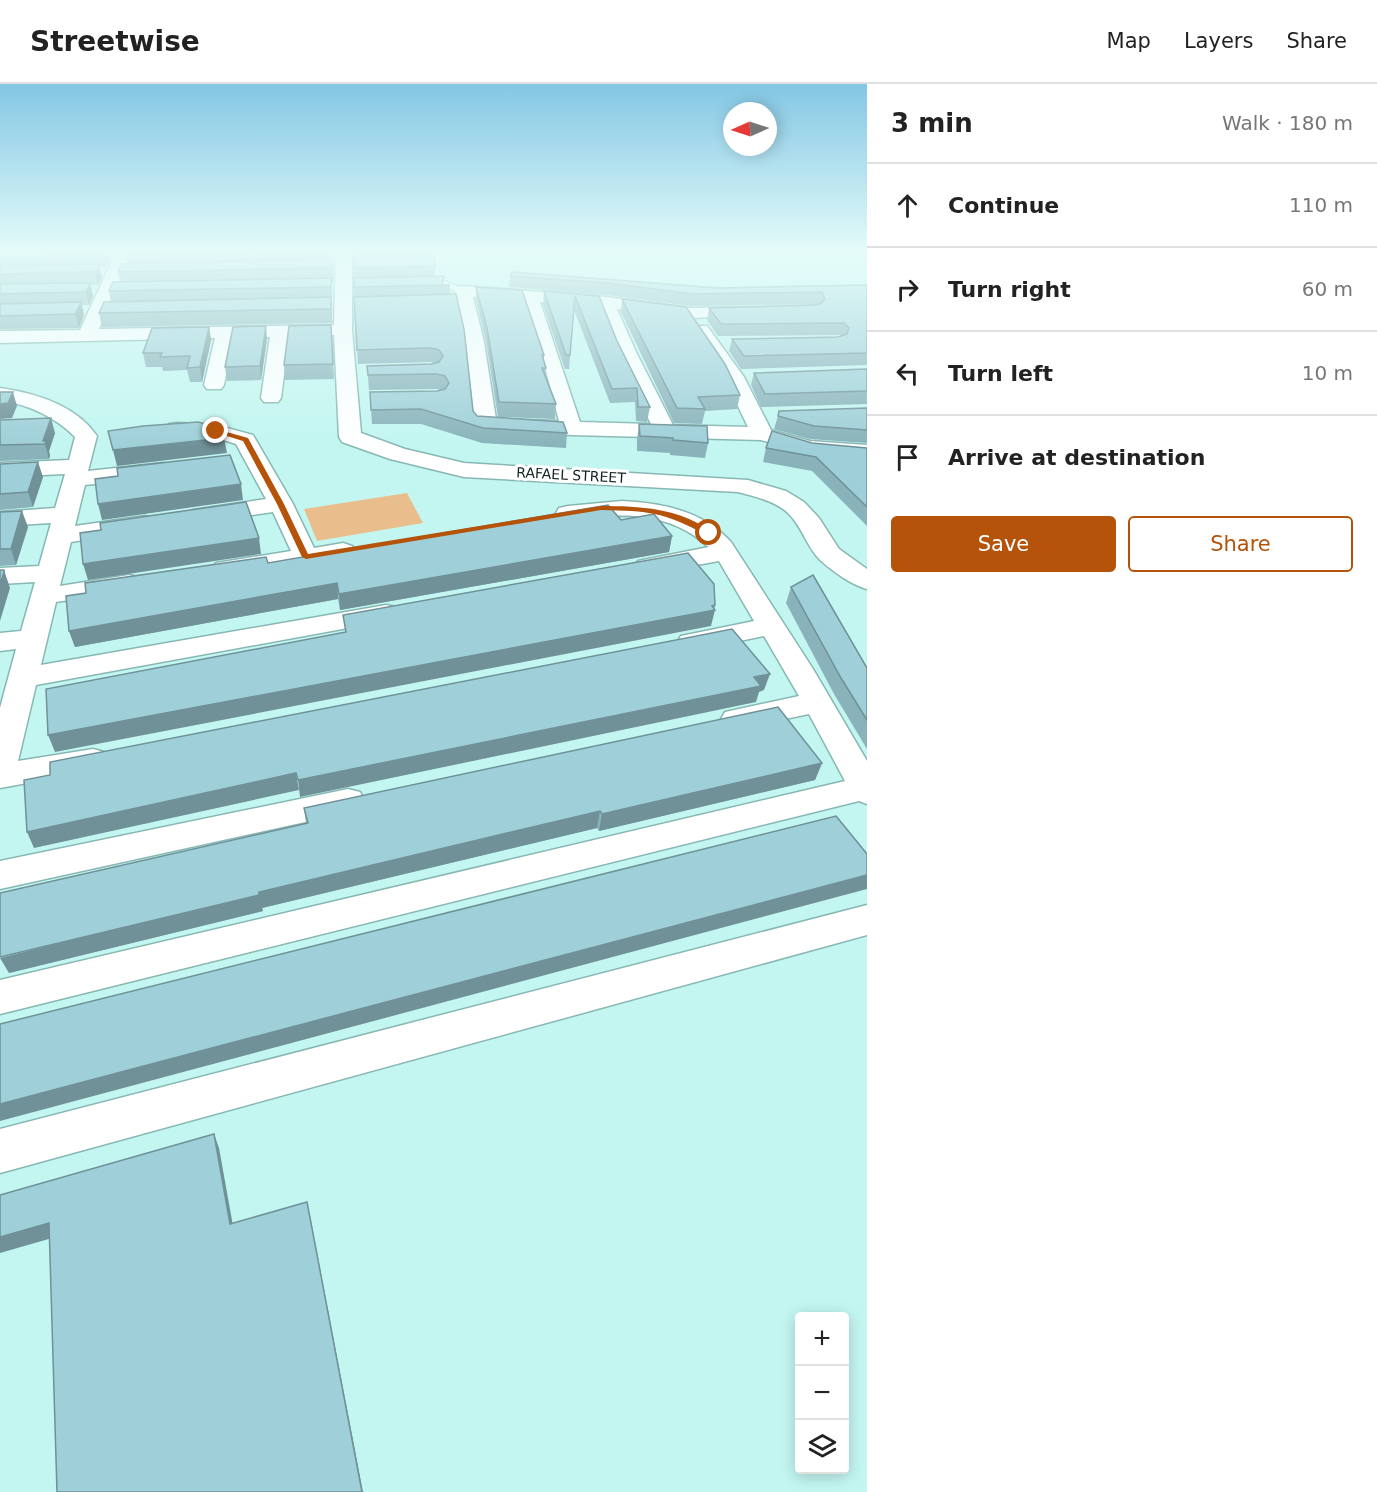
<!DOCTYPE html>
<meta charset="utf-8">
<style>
:root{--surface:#fff;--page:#f6f6f6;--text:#222;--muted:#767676;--line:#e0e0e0;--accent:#b45309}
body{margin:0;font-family:"DejaVu Sans",sans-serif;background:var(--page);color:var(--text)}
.controls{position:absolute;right:18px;bottom:18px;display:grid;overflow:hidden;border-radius:6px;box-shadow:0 3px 15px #0003}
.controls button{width:54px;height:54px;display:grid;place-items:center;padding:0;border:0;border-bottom:2px solid var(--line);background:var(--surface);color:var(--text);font:30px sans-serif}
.compass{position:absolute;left:723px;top:18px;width:54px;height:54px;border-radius:50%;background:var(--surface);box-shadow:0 3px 15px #0003;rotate:267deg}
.stop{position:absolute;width:18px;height:18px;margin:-14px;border:4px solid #b45309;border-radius:50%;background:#fff}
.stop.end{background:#b45309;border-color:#fff;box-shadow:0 2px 6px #0008}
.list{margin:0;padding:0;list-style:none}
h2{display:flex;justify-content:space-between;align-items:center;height:78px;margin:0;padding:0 24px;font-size:26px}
h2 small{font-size:20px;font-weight:400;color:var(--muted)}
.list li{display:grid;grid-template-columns:39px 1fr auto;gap:18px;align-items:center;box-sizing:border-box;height:84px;padding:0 24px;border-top:2px solid var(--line)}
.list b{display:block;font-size:22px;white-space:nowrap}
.list em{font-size:20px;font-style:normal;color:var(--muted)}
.actions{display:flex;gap:12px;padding:18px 24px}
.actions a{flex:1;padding:14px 0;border:2px solid var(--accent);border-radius:6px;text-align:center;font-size:21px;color:var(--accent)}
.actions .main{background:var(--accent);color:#fff}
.icon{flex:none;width:33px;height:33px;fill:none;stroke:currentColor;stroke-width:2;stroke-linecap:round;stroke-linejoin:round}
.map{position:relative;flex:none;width:867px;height:1408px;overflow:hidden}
header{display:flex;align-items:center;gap:36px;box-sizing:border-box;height:84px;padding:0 30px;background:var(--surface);border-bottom:2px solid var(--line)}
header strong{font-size:28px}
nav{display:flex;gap:33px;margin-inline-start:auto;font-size:21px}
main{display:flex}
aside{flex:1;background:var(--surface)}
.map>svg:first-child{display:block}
.green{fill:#eabd8c}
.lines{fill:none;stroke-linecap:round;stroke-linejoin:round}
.service-casing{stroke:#87b7b3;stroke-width:2}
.minor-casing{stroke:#87b7b3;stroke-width:3}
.service{fill:#fff;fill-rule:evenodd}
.minor{fill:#fff;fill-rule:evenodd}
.wall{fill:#89b2ba}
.shaded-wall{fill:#6f9197}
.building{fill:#9fcfd8;stroke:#6f9197;stroke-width:1.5}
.route{fill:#b45309}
.labels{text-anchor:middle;stroke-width:6;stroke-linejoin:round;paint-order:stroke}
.far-street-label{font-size:14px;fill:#112423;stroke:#fff}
</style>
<header>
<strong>Streetwise</strong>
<nav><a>Map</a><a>Layers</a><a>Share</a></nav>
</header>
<main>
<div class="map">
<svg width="867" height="1408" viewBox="0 0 867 1408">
<rect width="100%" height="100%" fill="#c3f6f1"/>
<path class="green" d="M 407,409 L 423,439 L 317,457 L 304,425 Z"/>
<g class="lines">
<defs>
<path id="service" d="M 445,197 L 468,207 L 463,210 L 444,203 L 416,204 L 411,201 L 416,198 Z"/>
<g id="minor">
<path d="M 117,166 L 133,166 L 99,245 L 334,241 L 336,166 L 352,166 L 352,246 L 361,349 L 405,365 L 464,379 L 748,396 L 786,407 L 804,418 L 819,434 L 839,465 L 867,485 L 867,505 C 852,501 832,487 820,476 C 807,463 802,443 789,430 C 776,417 756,413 738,408 L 464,393 L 390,375 L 342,358 L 339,353 L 334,251 L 289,252 L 281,314 L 278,318 L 264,318 L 261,314 L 270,253 L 233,254 L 224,301 L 221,305 L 207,305 L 204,301 L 215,254 L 0,259 L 0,247 L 80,246 Z"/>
<path d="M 463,202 L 606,213 L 691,224 L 759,223 L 762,227 L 759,231 L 753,232 L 691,234 L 617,225 L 637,270 L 673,341 L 748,343 L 724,293 L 692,246 L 695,242 L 707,242 L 744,293 L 771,346 L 810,357 L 867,361 L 867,375 L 808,370 L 761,356 L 572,351 L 478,346 L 475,341 L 466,258 L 455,207 L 457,203 ZM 473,213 L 523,217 L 541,268 L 559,337 L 496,335 L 484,258 ZM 540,218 L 599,223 L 617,270 L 651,340 L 580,338 Z"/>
<path d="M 0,304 C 35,309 76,321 97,352 L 88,387 L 163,379 L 171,381 L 174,386 L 171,391 L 163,393 L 85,401 L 75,442 L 145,432 L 154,434 L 157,439 L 154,444 L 145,446 L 71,458 L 60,502 L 129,491 L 138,493 L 142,499 L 138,505 L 129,507 L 56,518 L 41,581 L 386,521 L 396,523 L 400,529 L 396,535 L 386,537 L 36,601 L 18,677 L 93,665 L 104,668 L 109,676 L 104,684 L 93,687 L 0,704 L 0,624 L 16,565 L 0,567 L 0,549 L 21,547 L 35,498 L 0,500 L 0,484 L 39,482 L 51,439 L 0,442 L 0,428 L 55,424 L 65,390 L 0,393 L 0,379 L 69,376 L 75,353 C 54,332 29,321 0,316 Z"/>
<path d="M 177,339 L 216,341 L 253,351 L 293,420 L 314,464 L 343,459 L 352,462 L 356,467 L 352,472 L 225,493 L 216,491 L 212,485 L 216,479 L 291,467 L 273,428 L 202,438 L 193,436 L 190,431 L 193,426 L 266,415 L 236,360 L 214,353 L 169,350 L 166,345 L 169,340 Z"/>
<path d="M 622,417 C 663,419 703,427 731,458 L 813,585 L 867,677 L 867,720 L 859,717 L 0,930 L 0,896 L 845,697 L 809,630 L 736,645 L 725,642 L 721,635 L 725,628 L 799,612 L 764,552 L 691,567 L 681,564 L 677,558 L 681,552 L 754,537 L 719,477 L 647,490 L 638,487 L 634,482 L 638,477 L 709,463 L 707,462 C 668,426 617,429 568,436 L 559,434 L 556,429 L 559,424 L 568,422 Z"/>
<path d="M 348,705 L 360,708 L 365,717 L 360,726 L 0,805 L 0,777 Z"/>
<path d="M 867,821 L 867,851 L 0,1089 L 0,1045 Z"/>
</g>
</defs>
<use href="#service" class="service-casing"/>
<use href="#minor" class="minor-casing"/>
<use href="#service" class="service"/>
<use href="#minor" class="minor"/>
</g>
<g class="wall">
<path d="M 0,166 L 108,166 L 110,176 L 107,182 L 100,183 L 102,193 L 98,201 L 91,201 L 93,212 L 89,221 L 82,221 L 84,231 L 79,244 L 0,245 Z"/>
<path d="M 127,166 L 333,166 L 333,197 L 332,197 L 332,216 L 331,216 L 332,239 L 102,243 L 99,229 L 111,218 L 109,207 L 120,198 L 118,188 L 128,180 L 126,170 Z"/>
<path d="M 354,166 L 433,166 L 435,182 L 435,193 L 444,201 L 450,201 L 450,210 L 473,327 L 477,332 L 567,349 L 566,364 L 482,359 L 421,340 L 372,340 L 370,308 L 437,307 L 441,306 L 437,305 L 369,306 L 367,282 L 431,280 L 435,279 L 431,278 L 358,280 L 354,213 Z"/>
<path d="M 510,192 L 718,204 L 867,201 L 867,281 L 741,285 L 729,267 L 732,255 L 838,253 L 842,252 L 841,251 L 718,252 L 707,236 L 709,224 L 819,220 L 691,222 L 606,211 L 509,203 Z"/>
<path d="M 476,203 L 544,271 L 544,277 L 546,284 L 545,291 L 556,320 L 555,335 L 498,333 L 486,258 L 476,216 Z"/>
<path d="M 544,207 L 599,212 L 617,257 L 650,323 L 647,338 L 636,337 L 635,318 L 610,319 L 574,226 L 569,285 L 565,285 L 543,221 Z"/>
<path d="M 622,215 L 740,311 L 737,325 L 705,327 L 702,340 L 674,339 L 621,228 Z"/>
<path d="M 331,241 L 334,295 L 285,296 L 284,281 Z"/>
<path d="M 209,243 L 211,256 L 202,298 L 190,298 L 187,286 L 163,287 L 162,283 L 146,283 L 143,269 Z"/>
<path d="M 267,255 L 261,296 L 227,297 L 225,283 Z"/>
<path d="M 867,285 L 867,320 L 761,323 L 751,301 L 754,289 Z"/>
<path d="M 867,324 L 867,359 L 810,355 L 774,345 L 778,332 Z"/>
<path d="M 0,336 L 55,349 L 49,367 L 50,372 L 49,375 L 0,377 Z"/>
<path d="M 639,340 L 708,359 L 705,374 L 670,371 L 670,369 L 637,367 L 637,355 Z"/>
<path d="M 812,359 L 867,364 L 867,442 L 812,387 L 763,378 L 766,364 Z"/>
<path d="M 0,380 L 43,393 L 33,423 L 0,426 Z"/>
<path d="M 0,428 L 28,443 L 16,481 L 0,482 Z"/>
<path d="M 621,436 L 672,452 L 669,468 L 340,526 L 338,515 L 75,563 L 69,547 L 268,479 Z"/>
<path d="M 791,503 L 867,584 L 867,665 L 834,610 L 786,519 Z"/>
<path d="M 822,679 L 815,696 L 599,747 L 597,744 L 262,824 L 263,827 L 9,889 L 306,739 L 304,724 Z"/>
</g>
<g class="shaded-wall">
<path d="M 106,166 L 108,166 L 110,176 L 107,182 L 104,170 Z"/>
<path d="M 99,180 L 102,193 L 98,201 L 95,188 Z"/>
<path d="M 90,199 L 93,212 L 89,221 L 86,208 Z"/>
<path d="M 331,213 L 332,226 L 332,239 L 331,225 Z"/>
<path d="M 81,218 L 84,231 L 79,244 L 75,230 Z"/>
<path d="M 266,242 L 267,255 L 261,296 L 260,282 Z"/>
<path d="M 209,243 L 211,256 L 202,298 L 200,283 Z"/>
<path d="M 13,308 L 17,322 L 12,334 L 0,335 L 0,320 Z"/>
<path d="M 51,334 L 55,349 L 49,367 L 50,372 L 49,375 L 45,360 L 43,357 Z"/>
<path d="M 224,354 L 227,369 L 117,382 L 113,366 Z"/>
<path d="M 38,378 L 43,393 L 33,423 L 28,408 Z"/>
<path d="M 241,400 L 243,416 L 102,436 L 98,420 Z"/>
<path d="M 22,427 L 28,443 L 16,481 L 11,465 Z"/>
<path d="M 672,452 L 669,468 L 340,526 L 339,510 Z"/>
<path d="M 259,454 L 261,470 L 88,496 L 83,480 Z"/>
<path d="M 4,486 L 10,504 L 0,537 L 0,501 Z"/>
<path d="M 337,499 L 338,515 L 75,563 L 69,547 Z"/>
<path d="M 715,521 L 714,526 L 715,526 L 711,542 L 55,668 L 48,651 Z"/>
<path d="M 770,590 L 764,606 L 759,608 L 756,618 L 300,713 L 298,696 Z"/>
<path d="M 822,679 L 815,696 L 599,747 L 602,730 Z"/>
<path d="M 296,689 L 299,706 L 34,764 L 27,748 Z"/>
<path d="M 600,727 L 597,744 L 262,824 L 263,827 L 9,889 L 0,874 L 259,808 Z"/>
<path d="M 867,791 L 867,805 L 0,1037 L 0,1020 Z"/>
<path d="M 214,1050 L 219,1064 L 235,1153 L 230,1140 Z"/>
<path d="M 307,1118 L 310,1132 L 363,1408 L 362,1408 Z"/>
<path d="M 49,1139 L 59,1152 L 0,1169 L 0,1153 Z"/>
</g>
<g class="building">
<path d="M 0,166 L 106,166 L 104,170 L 0,173 Z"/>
<path d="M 127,166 L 290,166 L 126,170 Z"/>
<path d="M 432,166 L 433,166 L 435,182 L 354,184 L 354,174 L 430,173 Z"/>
<path d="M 332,175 L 332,184 L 118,188 L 121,180 Z"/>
<path d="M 99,180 L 95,188 L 0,190 L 0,182 Z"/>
<path d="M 512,188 L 718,204 L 867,201 L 867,269 L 744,272 L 732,255 L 838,253 L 847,250 L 849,244 L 844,239 L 721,240 L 709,224 L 814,221 L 820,220 L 825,215 L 822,208 L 693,210 L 608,199 L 510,192 Z"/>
<path d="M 444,192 L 442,201 L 450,201 L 354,203 L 354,194 Z"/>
<path d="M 332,194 L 331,203 L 109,207 L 113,198 Z"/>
<path d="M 90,199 L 86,208 L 0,210 L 0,200 Z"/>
<path d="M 476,203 L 522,206 L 544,271 L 542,271 L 546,284 L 542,284 L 556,320 L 499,318 L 487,244 Z"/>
<path d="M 544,207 L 599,212 L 617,257 L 650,323 L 638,323 L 637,304 L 612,305 L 575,212 L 570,271 L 566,271 Z"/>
<path d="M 456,210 L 464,245 L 473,327 L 477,332 L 563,338 L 567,349 L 483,344 L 421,325 L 371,326 L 370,308 L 437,307 L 445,305 L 449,299 L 445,292 L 437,290 L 368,291 L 367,282 L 431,280 L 439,278 L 443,272 L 439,266 L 431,264 L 357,266 L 354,213 Z"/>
<path d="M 331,213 L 331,225 L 99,229 L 104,218 Z"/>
<path d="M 622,215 L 686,223 L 725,280 L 740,311 L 698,313 L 705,325 L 677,324 Z"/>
<path d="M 81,218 L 75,230 L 0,232 L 0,220 Z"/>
<path d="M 331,241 L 333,280 L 284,281 L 289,242 Z"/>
<path d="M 266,242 L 260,282 L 225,283 L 233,243 Z"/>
<path d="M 209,243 L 200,283 L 187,284 L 190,272 L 160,273 L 162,269 L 143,269 L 152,244 Z"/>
<path d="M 867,285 L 867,307 L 765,310 L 754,289 Z"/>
<path d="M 0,308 L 13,308 L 8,319 L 0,320 Z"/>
<path d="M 867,324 L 867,346 L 814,342 L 778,332 L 779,327 Z"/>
<path d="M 51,334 L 43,357 L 46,357 L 45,360 L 0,361 L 0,336 Z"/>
<path d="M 198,338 L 221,344 L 224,354 L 113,366 L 108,347 L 143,342 Z"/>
<path d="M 639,340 L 707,342 L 708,359 L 673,356 L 673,354 L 640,352 Z"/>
<path d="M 772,347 L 812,359 L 867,364 L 867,423 L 816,373 L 766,364 Z"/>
<path d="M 230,371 L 241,400 L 98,420 L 95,395 L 118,392 L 117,384 Z"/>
<path d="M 38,378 L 28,408 L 0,410 L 0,380 Z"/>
<path d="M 246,418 L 259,454 L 83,480 L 80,449 L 101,446 L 100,439 Z"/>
<path d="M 608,421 L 621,436 L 654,430 L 672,452 L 339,510 L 337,499 L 69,547 L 66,512 L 86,509 L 85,499 L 266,473 L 268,479 Z"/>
<path d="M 22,427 L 11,465 L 0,465 L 0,428 Z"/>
<path d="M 688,469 L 714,500 L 715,521 L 712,522 L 715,526 L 48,651 L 46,605 L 346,548 L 343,531 Z"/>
<path d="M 0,486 L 4,486 L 4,488 L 0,501 Z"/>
<path d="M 813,491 L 867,584 L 867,636 L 841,594 L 791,503 Z"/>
<path d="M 732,545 L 770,590 L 754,593 L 761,602 L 298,696 L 296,689 L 27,748 L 24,696 L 50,691 L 50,678 Z"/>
<path d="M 778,623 L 822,679 L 602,730 L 600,727 L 259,808 L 259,811 L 0,873 L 0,809 L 308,739 L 304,724 Z"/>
<path d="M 836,732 L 867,770 L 867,791 L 0,1020 L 0,940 Z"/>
<path d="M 214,1050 L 230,1140 L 307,1118 L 362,1408 L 57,1408 L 49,1139 L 0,1153 L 0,1111 Z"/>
</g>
<linearGradient id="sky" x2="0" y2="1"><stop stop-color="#83c7e4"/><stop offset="0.46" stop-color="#e4fbf9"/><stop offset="1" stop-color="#e4fbf9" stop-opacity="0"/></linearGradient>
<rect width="867" height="363" fill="url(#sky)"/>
<path class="route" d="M 216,345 L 248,354 L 284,420 L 308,470 L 601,422 C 640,422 681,424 713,449 L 706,451 C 664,428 649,427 601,426 L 306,475 L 302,473 L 277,420 L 243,357 L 214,348 Z"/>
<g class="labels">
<g class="far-street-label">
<text transform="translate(571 391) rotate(3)" y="5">RAFAEL STREET</text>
</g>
</g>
</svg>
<div class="controls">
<button>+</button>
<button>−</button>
<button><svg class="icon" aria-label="layers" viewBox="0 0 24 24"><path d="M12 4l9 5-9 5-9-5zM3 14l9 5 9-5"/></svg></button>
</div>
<svg class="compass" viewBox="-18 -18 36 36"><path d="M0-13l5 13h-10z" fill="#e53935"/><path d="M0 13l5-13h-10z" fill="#767676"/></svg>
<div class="stop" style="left:709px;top:449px"></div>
<div class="stop end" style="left:216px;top:347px"></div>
</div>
<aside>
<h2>3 min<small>Walk · 180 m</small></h2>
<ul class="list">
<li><svg class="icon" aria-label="ahead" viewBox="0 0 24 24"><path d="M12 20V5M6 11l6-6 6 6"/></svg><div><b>Continue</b></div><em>110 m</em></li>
<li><svg class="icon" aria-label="right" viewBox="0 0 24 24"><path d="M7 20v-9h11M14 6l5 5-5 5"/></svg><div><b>Turn right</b></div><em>60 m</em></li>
<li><svg class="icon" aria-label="left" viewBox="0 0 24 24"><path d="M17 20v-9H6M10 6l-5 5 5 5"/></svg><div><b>Turn left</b></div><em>10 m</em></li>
<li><svg class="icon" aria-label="arrive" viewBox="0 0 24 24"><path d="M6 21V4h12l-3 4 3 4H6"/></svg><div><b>Arrive at destination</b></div></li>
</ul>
<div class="actions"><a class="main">Save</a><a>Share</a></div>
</aside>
</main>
